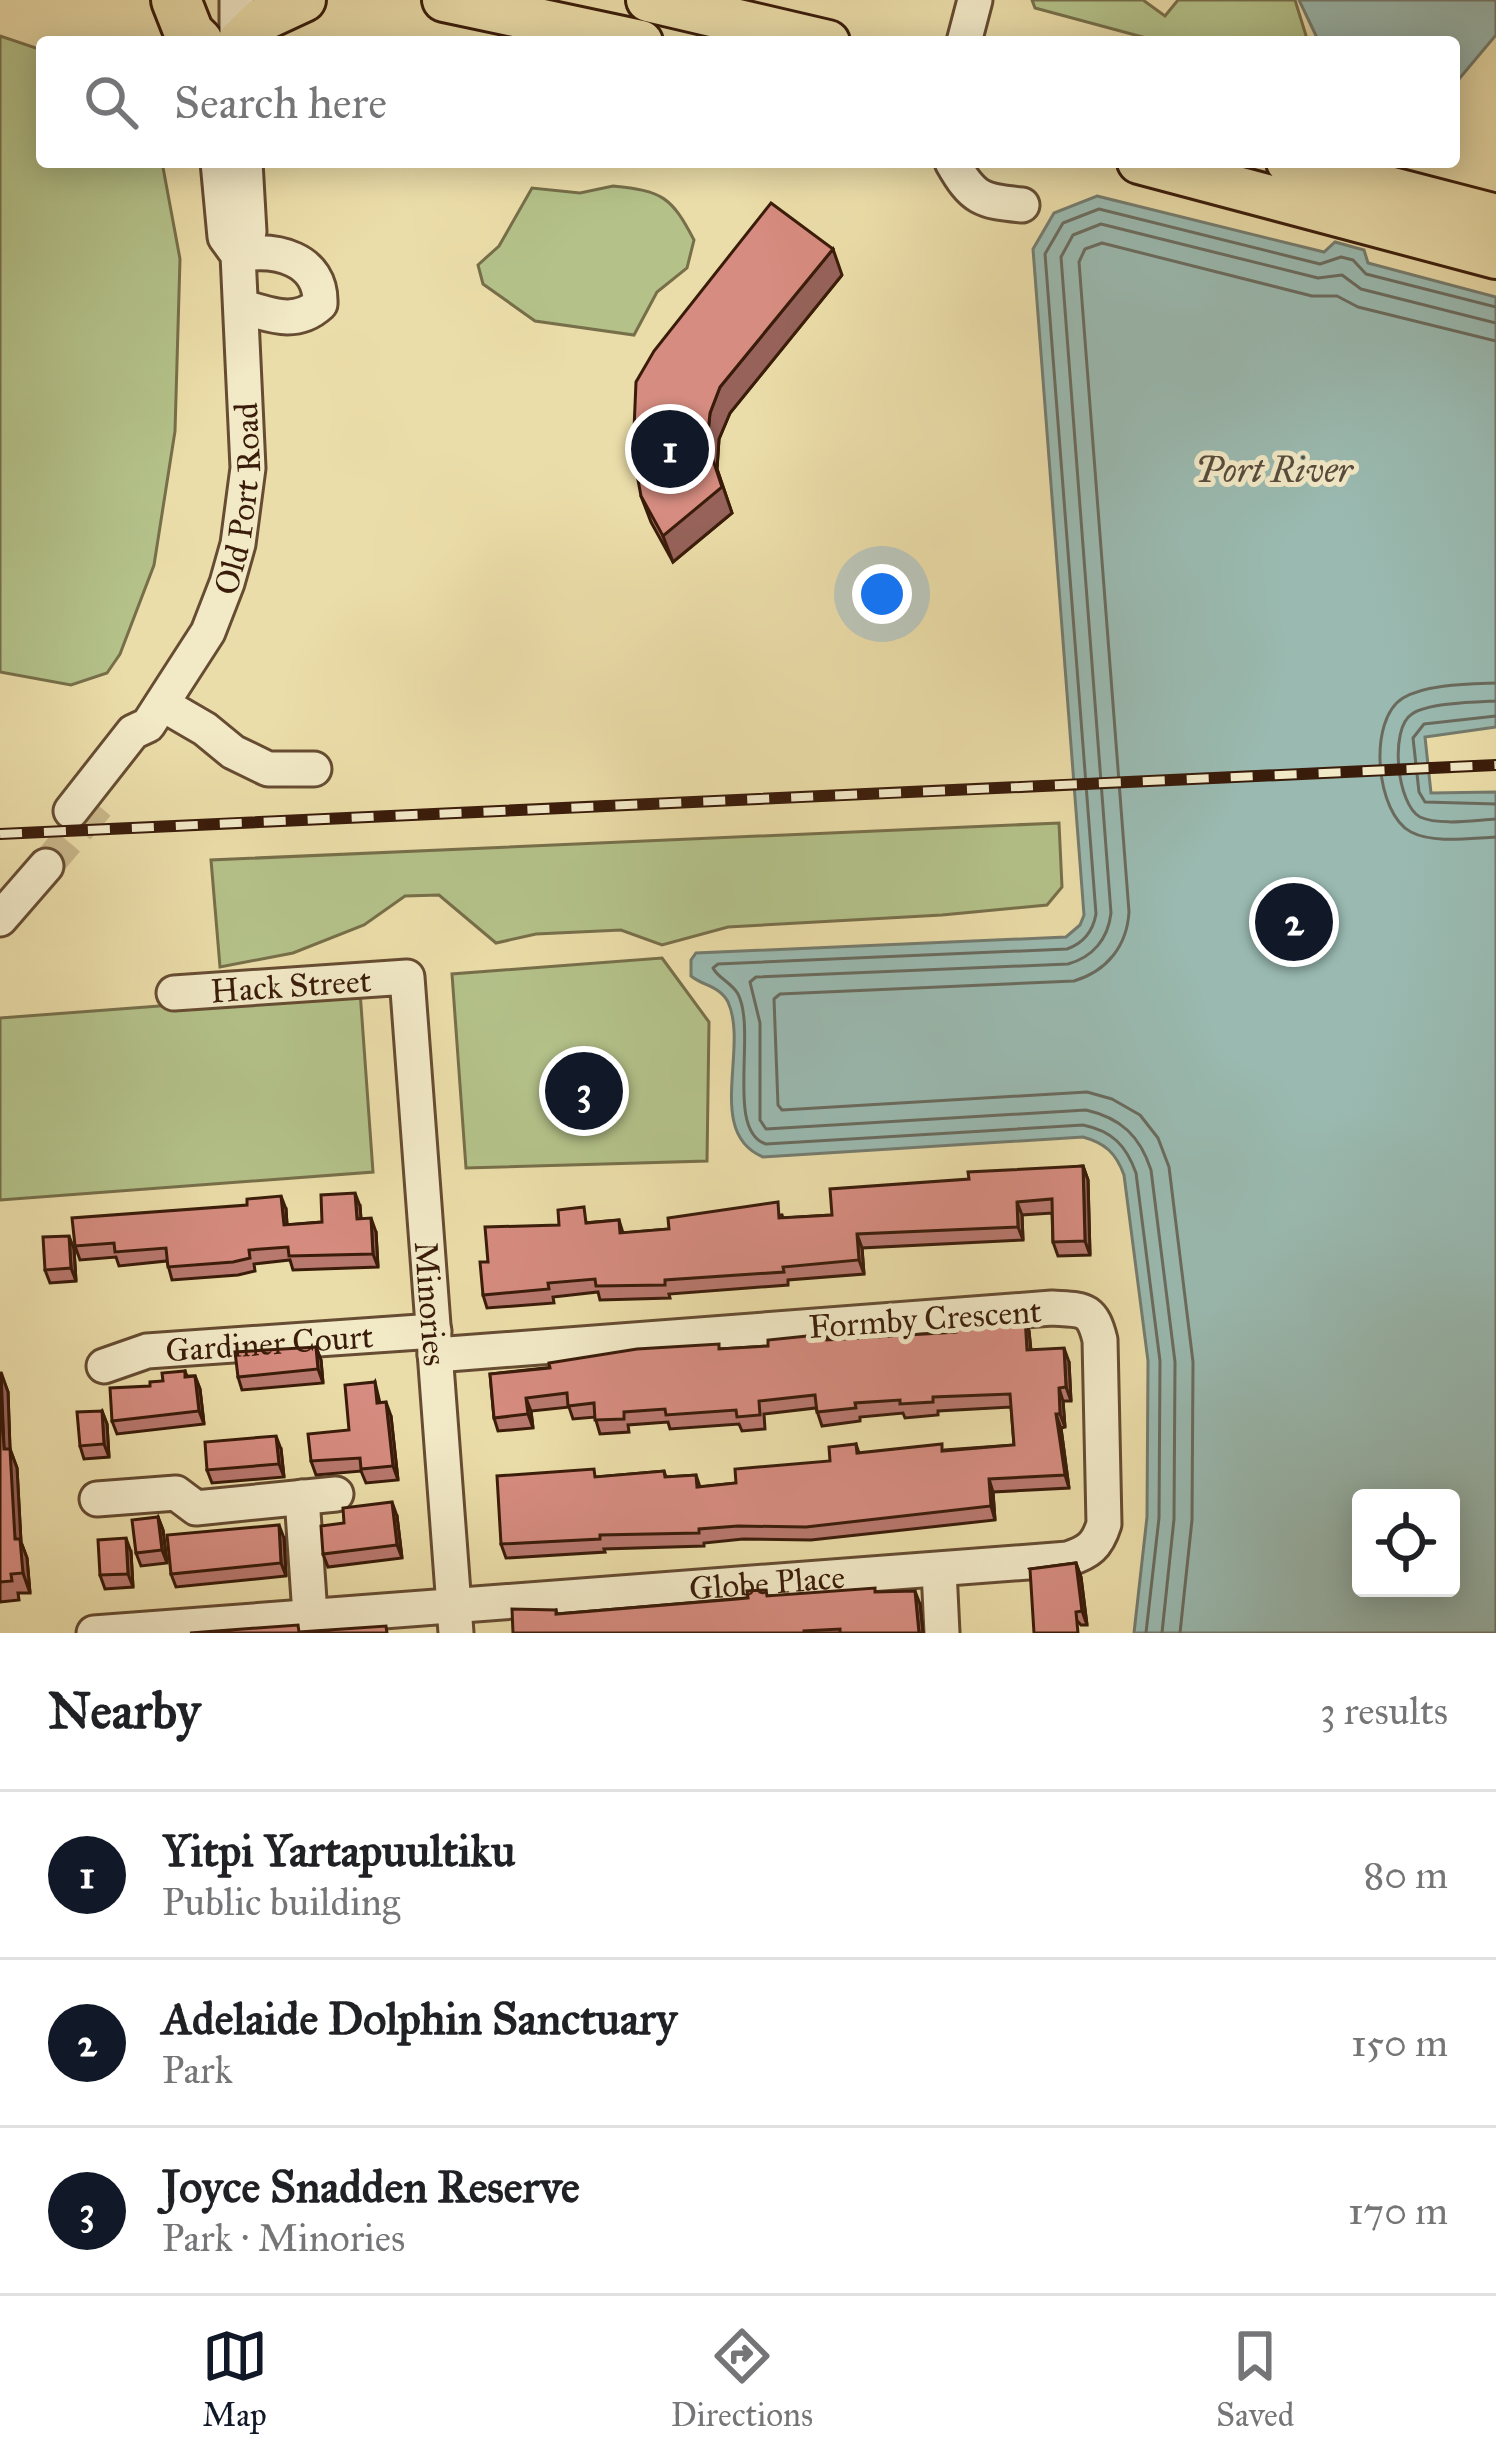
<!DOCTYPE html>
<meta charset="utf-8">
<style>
:root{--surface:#fff;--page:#f2f2f2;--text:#202124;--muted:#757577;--line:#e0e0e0;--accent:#111827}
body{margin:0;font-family:"IM FELL Great Primer",serif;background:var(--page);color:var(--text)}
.controls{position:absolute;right:36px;bottom:36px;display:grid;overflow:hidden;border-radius:12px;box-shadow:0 6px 30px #0003}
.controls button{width:108px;height:108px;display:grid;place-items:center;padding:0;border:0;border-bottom:3px solid var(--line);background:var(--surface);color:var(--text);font:60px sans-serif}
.you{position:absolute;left:882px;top:594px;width:42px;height:42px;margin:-30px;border:9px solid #fff;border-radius:50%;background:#1a73e8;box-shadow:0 0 0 18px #1a73e833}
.badge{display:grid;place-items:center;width:78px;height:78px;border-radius:50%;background:var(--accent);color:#fff;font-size:39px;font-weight:700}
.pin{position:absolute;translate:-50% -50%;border:6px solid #fff;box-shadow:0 3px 12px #0006}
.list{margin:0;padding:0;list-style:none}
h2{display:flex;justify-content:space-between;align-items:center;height:156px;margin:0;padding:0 48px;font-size:51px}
h2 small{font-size:39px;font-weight:400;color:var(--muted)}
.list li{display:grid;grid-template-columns:78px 1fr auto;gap:36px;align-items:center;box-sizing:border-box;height:168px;padding:0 48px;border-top:3px solid var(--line)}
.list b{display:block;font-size:45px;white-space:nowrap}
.list p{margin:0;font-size:39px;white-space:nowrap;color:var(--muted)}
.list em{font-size:39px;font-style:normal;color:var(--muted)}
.icon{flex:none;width:66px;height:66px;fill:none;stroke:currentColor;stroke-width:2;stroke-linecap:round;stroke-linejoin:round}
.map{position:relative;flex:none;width:1496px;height:1633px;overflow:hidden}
.search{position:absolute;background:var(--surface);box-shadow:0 6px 30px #0003;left:36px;right:36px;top:36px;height:132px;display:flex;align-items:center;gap:30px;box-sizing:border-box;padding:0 42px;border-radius:12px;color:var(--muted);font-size:45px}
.sheet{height:660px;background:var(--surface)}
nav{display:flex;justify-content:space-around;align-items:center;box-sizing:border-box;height:168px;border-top:3px solid var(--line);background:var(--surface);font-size:33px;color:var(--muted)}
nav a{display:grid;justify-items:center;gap:6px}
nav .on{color:var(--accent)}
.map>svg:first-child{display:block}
.green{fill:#b4c28a;stroke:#776f4a;stroke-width:3}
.water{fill:#9abab1;stroke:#747b6e;stroke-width:3;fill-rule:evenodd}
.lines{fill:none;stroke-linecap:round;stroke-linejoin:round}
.shore{stroke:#6a6b5e;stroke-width:3}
.minor-tunnel{stroke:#c8b689;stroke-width:33;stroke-dasharray:33 16;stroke-linecap:butt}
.minor-casing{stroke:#664c32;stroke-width:39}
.major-casing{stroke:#3a1c0a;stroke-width:48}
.highway-casing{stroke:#3a1c0a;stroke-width:54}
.minor{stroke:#f2e9c7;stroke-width:33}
.major{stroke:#ebdda9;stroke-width:42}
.highway{stroke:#ebdda9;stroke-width:48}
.rail-casing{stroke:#3a1c0a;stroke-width:12}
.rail{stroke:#f2e9c7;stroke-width:8;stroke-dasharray:22;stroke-linecap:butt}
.wall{fill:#b8786e;stroke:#3a1c0a;stroke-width:3}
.shaded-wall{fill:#96625a;stroke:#3a1c0a;stroke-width:3}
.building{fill:#d68c80;stroke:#3a1c0a;stroke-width:3}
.labels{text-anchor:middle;stroke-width:10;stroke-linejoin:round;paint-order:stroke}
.street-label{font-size:33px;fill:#3a1c0a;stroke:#f2e9c7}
.water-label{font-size:36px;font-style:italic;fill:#574b3c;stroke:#f2e9c7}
</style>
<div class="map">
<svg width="1496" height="1633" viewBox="0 0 1496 1633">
<rect width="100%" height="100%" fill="#ebdda9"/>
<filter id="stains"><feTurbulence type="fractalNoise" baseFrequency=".00167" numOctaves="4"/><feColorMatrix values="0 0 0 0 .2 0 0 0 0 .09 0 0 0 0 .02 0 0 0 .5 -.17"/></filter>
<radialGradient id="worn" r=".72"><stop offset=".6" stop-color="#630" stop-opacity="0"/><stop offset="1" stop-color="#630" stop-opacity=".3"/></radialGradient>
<g class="green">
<path d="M 1032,0 L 1143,0 L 1165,16 L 1178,0 L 1295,0 L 1308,42 L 1161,42 L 1035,8 Z"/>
<path d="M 0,36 L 42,50 L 42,162 L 162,162 L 180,259 L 175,431 L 154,565 L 120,654 L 107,673 L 71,685 L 0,672 Z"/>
<path d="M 613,186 C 662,191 671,196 694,240 L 687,268 L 657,292 L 634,335 L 535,321 L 483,284 L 478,265 L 499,246 L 532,188 L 580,193 Z"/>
<path d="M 1059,823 L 1062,887 L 1047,905 L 942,915 L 728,927 L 662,945 L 621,930 L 536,934 L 496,943 L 439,895 L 405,896 L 364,925 L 293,953 L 220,967 L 211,860 Z"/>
<path d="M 662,958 L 709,1022 L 707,1161 L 466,1168 L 452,974 Z"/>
<path d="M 360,991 L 373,1172 L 0,1200 L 0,1018 Z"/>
</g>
<g class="water">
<path d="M 1299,0 L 1496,0 L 1496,35 L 1454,85 L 1454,42 L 1319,42 Z"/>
<path d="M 1097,196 L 1324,252 L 1335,242 L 1364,250 L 1368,263 L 1496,297 L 1496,727 L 1425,737 L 1431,793 L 1496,792 L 1496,1633 L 1134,1633 L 1147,1517 L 1148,1361 L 1124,1175 C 1116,1153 1105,1143 1083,1137 L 763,1157 C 705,1133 749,1048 728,1002 C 720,986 703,986 691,976 L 691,960 L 696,953 L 1066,937 L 1080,925 L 1084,915 L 1033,249 L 1054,213 ZM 1451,1498 L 1451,1588 L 1361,1588 L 1361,1498 Z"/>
</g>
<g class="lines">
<g class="shore">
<path d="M 1496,683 C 1469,684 1426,684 1403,698 C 1367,720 1376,814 1411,832 C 1434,844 1471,838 1496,837"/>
<path d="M 1496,701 C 1476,702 1427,703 1412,714 C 1389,728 1397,805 1420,817 C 1440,826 1475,820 1496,819"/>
<path d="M 1496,716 L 1424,724 L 1413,738 L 1419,792 L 1425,802 L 1496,804"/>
<path d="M 1146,1633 L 1159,1518 L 1160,1361 L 1136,1173 C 1126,1145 1112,1131 1083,1125 L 766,1144 C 725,1131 757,1031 738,994 C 732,983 718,978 713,968 L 718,964 L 1067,949 C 1084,943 1093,931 1096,914 L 1045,254 L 1063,223 L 1099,209 L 1320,264 L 1341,257 L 1353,260 L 1366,274 L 1496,307"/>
<path d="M 1162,1633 L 1174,1519 L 1175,1362 L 1151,1170 C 1140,1136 1121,1118 1086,1110 L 766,1129 L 760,1120 L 760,1023 L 750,982 L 756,977 L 1068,964 C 1093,957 1108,939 1111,913 L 1061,257 L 1073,235 L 1101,224 L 1318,278 L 1342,275 L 1361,289 L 1496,323"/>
<path d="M 1180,1633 L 1192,1520 L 1193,1362 L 1169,1167 L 1158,1138 L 1140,1115 L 1112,1099 L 1087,1092 L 782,1110 L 778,1105 L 774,999 L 780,994 L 1074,981 C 1107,971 1127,946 1129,912 L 1079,262 L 1085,249 L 1102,243 L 1312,296 L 1337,296 L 1358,307 L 1496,341"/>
</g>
<path class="minor-tunnel" d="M 46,866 L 98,805"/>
<defs>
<g id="minor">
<path d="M 237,0 L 237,42"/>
<path d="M 964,42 L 975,0"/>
<path d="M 952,162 C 973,199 981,201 1022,205"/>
<path d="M 238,250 L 249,232 L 245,162"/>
<path d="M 238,255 C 275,248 322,258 320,304 C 296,326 271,315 243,307"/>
<path d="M 162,704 L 205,729 L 233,752 L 268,769 L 314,769"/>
<path id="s1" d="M 71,811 L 133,732 L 148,725 L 208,632 L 227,583 L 238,544 L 248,468 L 238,255 L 225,237 L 218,162"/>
<path d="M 0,919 L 46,866"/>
<path id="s2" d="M 174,993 L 407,977 L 456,1633"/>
<path id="s3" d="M 104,1366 L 147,1351 L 434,1331"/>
<path d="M 302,1497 L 310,1615"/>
<path d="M 97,1499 L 176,1493 L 196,1508 L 336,1494"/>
<path d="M 939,1570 L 942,1633"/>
<path id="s4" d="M 94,1633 L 1068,1559 C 1089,1552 1097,1546 1104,1524 L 1100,1340 C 1092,1307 1083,1310 1052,1308 L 435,1355"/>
</g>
<g id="major">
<path d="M 444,0 L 641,42"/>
<path d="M 648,0 L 828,42"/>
<path d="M 239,42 L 261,20 L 304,0"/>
<path d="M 1139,162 L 1496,257"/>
<path d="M 1288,162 L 1496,216"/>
</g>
<path id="highway" d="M 176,0 L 189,33 L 198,42"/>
</defs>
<use href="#minor" class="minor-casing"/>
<use href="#major" class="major-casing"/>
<use href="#highway" class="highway-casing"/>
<use href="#minor" class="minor"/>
<use href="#major" class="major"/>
<use href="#highway" class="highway"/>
<defs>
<path id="rail" d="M 0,834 L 1496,765"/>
</defs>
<use href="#rail" class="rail-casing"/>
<use href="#rail" class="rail"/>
</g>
<g class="wall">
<path d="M 842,275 L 730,413 L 719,439 L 717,469 L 732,513 L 673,562 L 651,522 L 641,496 Z"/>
<path d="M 1083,1166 L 1088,1180 L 1090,1255 L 1058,1256 L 1053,1242 L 1052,1213 L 1022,1215 L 1023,1240 L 862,1248 L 864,1274 L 788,1280 L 788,1285 L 669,1294 L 670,1298 L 600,1300 L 598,1292 L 553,1297 L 554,1303 L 487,1308 L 483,1295 L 488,1262 L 559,1225 L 619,1220 L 623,1233 L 669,1229 L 782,1215 L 783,1218 L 832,1215 L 969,1179 Z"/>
<path d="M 360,1206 L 361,1219 L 376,1232 L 378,1267 L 293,1270 L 290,1260 L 254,1264 L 255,1271 L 238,1275 L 172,1280 L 167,1261 L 119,1266 L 116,1257 L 80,1260 L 75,1246 L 286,1209 L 287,1225 L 322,1222 Z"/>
<path d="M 74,1249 L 76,1281 L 50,1283 L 45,1270 Z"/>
<path d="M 1025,1317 L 1029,1331 L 1031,1350 L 1069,1362 L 1071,1401 L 1063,1401 L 1065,1427 L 1061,1428 L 1069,1488 L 993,1492 L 995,1520 L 811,1540 L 743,1539 L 704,1543 L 704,1546 L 604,1549 L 605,1552 L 506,1558 L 501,1544 L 597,1477 L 664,1471 L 666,1477 L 696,1475 L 700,1487 L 736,1483 L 830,1461 L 856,1444 L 859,1453 L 944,1450 L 1014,1445 L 1011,1407 L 938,1411 L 938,1415 L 905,1418 L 903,1413 L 860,1417 L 860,1421 L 822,1426 L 816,1408 L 764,1414 L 765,1429 L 742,1431 L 739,1424 L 670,1429 L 668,1422 L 628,1425 L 629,1432 L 600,1434 L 595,1417 L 573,1419 L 569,1407 L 531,1411 L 533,1428 L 498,1431 L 494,1418 L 490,1374 L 720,1349 L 768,1346 L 827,1334 L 829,1340 L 956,1332 Z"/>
<path d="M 316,1347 L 321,1360 L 323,1383 L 242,1390 L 238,1377 Z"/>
<path d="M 185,1371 L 187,1376 L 195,1376 L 200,1389 L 204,1424 L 117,1434 L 112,1421 L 150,1386 Z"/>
<path d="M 0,1372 L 8,1392 L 10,1449 L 17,1468 L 21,1542 L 27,1558 L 30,1593 L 18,1593 L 19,1600 L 0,1602 Z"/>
<path d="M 375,1382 L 380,1403 L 391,1416 L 398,1480 L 366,1483 L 361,1471 L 316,1475 L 311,1461 L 349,1430 Z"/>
<path d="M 102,1411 L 107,1424 L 109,1457 L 84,1459 L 80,1446 Z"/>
<path d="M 281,1449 L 284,1477 L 212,1483 L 207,1470 Z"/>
<path d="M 397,1516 L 402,1558 L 328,1567 L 323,1554 L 344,1523 Z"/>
<path d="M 158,1517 L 163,1530 L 167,1563 L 141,1566 L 136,1553 Z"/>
<path d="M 284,1538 L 286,1576 L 176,1587 L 171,1574 Z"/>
<path d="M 131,1552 L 133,1587 L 105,1589 L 100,1575 Z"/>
<path d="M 1076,1563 L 1081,1577 L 1087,1625 L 1081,1625 L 1030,1569 Z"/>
<path d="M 876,1592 L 920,1604 L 923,1633 L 513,1633 L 556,1610 L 557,1614 L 769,1596 Z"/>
</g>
<g class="shaded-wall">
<path d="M 833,249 L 842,275 L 730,413 L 719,439 L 717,469 L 732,513 L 673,562 L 663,536 L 707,442 L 710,413 L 720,387 Z"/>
<path d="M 1083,1166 L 1088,1180 L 1090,1255 L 1085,1241 Z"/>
<path d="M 355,1193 L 360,1206 L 362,1233 L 357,1219 Z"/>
<path d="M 281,1196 L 286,1209 L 288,1239 L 284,1225 Z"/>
<path d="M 1017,1202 L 1022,1215 L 1023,1240 L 1018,1227 Z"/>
<path d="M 371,1218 L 376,1232 L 378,1267 L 373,1254 Z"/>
<path d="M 857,1234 L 862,1248 L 864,1274 L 859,1260 Z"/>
<path d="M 69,1236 L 74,1249 L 76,1281 L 71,1268 Z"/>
<path d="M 1025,1317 L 1029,1331 L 1032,1363 L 1027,1350 Z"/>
<path d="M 316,1347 L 321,1360 L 323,1383 L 318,1369 Z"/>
<path d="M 1064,1348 L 1069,1362 L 1071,1401 L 1066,1387 Z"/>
<path d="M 1,1372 L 8,1392 L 10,1449 L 17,1468 L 21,1542 L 27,1558 L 30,1593 L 23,1573 L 15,1539 L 4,1449 Z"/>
<path d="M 195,1376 L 200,1389 L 204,1424 L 199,1411 Z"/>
<path d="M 1059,1388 L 1063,1401 L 1065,1427 L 1060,1414 Z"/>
<path d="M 526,1398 L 531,1411 L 533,1428 L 528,1414 Z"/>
<path d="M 386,1402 L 391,1416 L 398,1480 L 393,1466 Z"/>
<path d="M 102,1411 L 107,1424 L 109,1457 L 104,1444 Z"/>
<path d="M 1056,1414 L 1061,1428 L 1069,1488 L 1065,1475 Z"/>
<path d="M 276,1436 L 281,1449 L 284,1477 L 279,1464 Z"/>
<path d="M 989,1479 L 993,1492 L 995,1520 L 991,1506 Z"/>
<path d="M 392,1502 L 397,1516 L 402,1558 L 397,1545 Z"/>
<path d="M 158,1517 L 163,1530 L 167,1563 L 162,1550 Z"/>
<path d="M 279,1525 L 284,1538 L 286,1576 L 281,1563 Z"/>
<path d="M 126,1538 L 131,1552 L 133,1587 L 128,1574 Z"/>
<path d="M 1076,1563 L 1081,1577 L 1087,1625 L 1082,1611 Z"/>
<path d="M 915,1591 L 920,1604 L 923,1633 L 919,1633 Z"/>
</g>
<g class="building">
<path d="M 771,203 L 833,249 L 720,387 L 710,413 L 707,442 L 722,487 L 663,536 L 641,496 L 633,453 L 636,382 L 654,351 Z"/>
<path d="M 1083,1166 L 1085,1241 L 1053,1242 L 1052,1199 L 1017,1202 L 1018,1227 L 857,1234 L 859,1260 L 783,1267 L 784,1272 L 665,1280 L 665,1285 L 596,1286 L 595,1279 L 548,1283 L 549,1289 L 483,1295 L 480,1262 L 488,1262 L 485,1227 L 559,1225 L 558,1210 L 584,1207 L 586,1223 L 619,1220 L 620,1233 L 669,1229 L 668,1218 L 778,1202 L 779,1218 L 832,1215 L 830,1189 L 969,1179 L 968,1172 Z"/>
<path d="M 355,1193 L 357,1219 L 371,1218 L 373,1254 L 289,1256 L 288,1247 L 249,1250 L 250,1258 L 233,1262 L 168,1267 L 166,1248 L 115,1252 L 114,1243 L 75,1246 L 72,1218 L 247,1205 L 247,1199 L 281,1196 L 284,1225 L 322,1222 L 321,1195 Z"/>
<path d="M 69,1236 L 71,1268 L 45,1270 L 43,1237 Z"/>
<path d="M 1025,1317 L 1027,1350 L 1064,1348 L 1066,1387 L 1059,1388 L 1060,1414 L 1056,1414 L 1065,1475 L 989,1479 L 991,1506 L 806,1527 L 738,1526 L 699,1529 L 699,1533 L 600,1535 L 600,1539 L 501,1544 L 497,1476 L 594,1469 L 595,1477 L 664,1471 L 665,1477 L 696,1475 L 697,1487 L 736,1483 L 735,1469 L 830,1461 L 829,1447 L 856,1444 L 857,1453 L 942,1444 L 942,1451 L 1014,1445 L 1010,1394 L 933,1397 L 933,1402 L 900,1404 L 900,1400 L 855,1403 L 856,1408 L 817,1412 L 815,1395 L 759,1401 L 760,1415 L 737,1417 L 736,1410 L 666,1415 L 665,1409 L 624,1412 L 624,1419 L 595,1420 L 594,1403 L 568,1406 L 567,1393 L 526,1398 L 528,1414 L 494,1418 L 490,1374 L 550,1368 L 549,1363 L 637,1349 L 719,1344 L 719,1349 L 768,1346 L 768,1340 L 827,1334 L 827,1340 L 956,1332 L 955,1323 Z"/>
<path d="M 316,1347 L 318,1369 L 238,1377 L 235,1352 Z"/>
<path d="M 185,1371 L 185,1377 L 195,1376 L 199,1411 L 112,1421 L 110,1388 L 150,1386 L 150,1382 L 163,1381 L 162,1373 Z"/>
<path d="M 0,1372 L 4,1449 L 10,1449 L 15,1539 L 20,1539 L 23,1573 L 11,1574 L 12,1581 L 0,1582 Z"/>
<path d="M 375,1382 L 377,1403 L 386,1402 L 393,1466 L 361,1469 L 360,1458 L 311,1461 L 308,1434 L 349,1430 L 345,1385 Z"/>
<path d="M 102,1411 L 104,1444 L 80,1446 L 77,1412 Z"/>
<path d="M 276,1436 L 279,1464 L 207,1470 L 205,1442 Z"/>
<path d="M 392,1502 L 397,1545 L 323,1554 L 321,1526 L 344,1523 L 343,1508 Z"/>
<path d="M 158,1517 L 162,1550 L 136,1553 L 132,1520 Z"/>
<path d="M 279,1525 L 281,1563 L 171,1574 L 167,1535 Z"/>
<path d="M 126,1538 L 128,1574 L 100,1575 L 98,1540 Z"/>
<path d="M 1076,1563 L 1082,1611 L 1076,1612 L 1078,1633 L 1034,1633 L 1030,1569 Z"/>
<path d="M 875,1588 L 875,1592 L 915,1591 L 919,1633 L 840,1633 L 840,1629 L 804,1631 L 804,1633 L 513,1633 L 512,1609 L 556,1610 L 556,1614 L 737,1599 L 748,1598 L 747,1591 L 766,1590 L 767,1596 Z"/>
<path d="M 298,1625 L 299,1632 L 386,1626 L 387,1633 L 190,1633 Z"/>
</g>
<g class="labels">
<g class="street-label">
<text dy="12" stroke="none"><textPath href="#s1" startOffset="366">Old Port Road</textPath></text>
<text dy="12" stroke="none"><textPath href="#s2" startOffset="117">Hack Street</textPath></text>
<text dy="12" stroke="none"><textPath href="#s2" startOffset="561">Minories</textPath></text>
<text transform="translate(925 1318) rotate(-4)" y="12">Formby Crescent</text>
<text dy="12" stroke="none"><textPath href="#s3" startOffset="168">Gardiner Court</textPath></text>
<text dy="12" stroke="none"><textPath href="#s4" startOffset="675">Globe Place</textPath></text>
</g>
<g class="water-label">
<text x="1274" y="482">Port River</text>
</g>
</g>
<rect width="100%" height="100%" filter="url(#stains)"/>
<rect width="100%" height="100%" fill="url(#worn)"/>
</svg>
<div class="controls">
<button><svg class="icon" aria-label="locate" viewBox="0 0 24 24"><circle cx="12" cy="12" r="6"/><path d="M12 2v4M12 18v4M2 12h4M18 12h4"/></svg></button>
</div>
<div class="you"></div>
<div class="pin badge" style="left:670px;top:449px">1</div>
<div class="pin badge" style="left:1294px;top:922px">2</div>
<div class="pin badge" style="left:584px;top:1091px">3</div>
<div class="search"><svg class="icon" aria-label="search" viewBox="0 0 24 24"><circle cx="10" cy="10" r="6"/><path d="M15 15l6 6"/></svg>Search here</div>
</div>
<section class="sheet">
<h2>Nearby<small>3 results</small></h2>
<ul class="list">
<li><span class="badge">1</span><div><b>Yitpi Yartapuultiku</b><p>Public building</p></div><em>80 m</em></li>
<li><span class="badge">2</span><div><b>Adelaide Dolphin Sanctuary</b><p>Park</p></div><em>150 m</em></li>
<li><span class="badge">3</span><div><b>Joyce Snadden Reserve</b><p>Park · Minories</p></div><em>170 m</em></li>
</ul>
</section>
<nav>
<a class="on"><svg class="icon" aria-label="map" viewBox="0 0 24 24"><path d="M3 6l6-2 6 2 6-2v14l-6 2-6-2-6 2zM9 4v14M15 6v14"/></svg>Map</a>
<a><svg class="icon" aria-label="directions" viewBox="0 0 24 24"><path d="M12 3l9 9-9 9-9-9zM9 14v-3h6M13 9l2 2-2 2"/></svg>Directions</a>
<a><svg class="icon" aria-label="saved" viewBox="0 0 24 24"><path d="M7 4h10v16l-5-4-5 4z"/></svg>Saved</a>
</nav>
